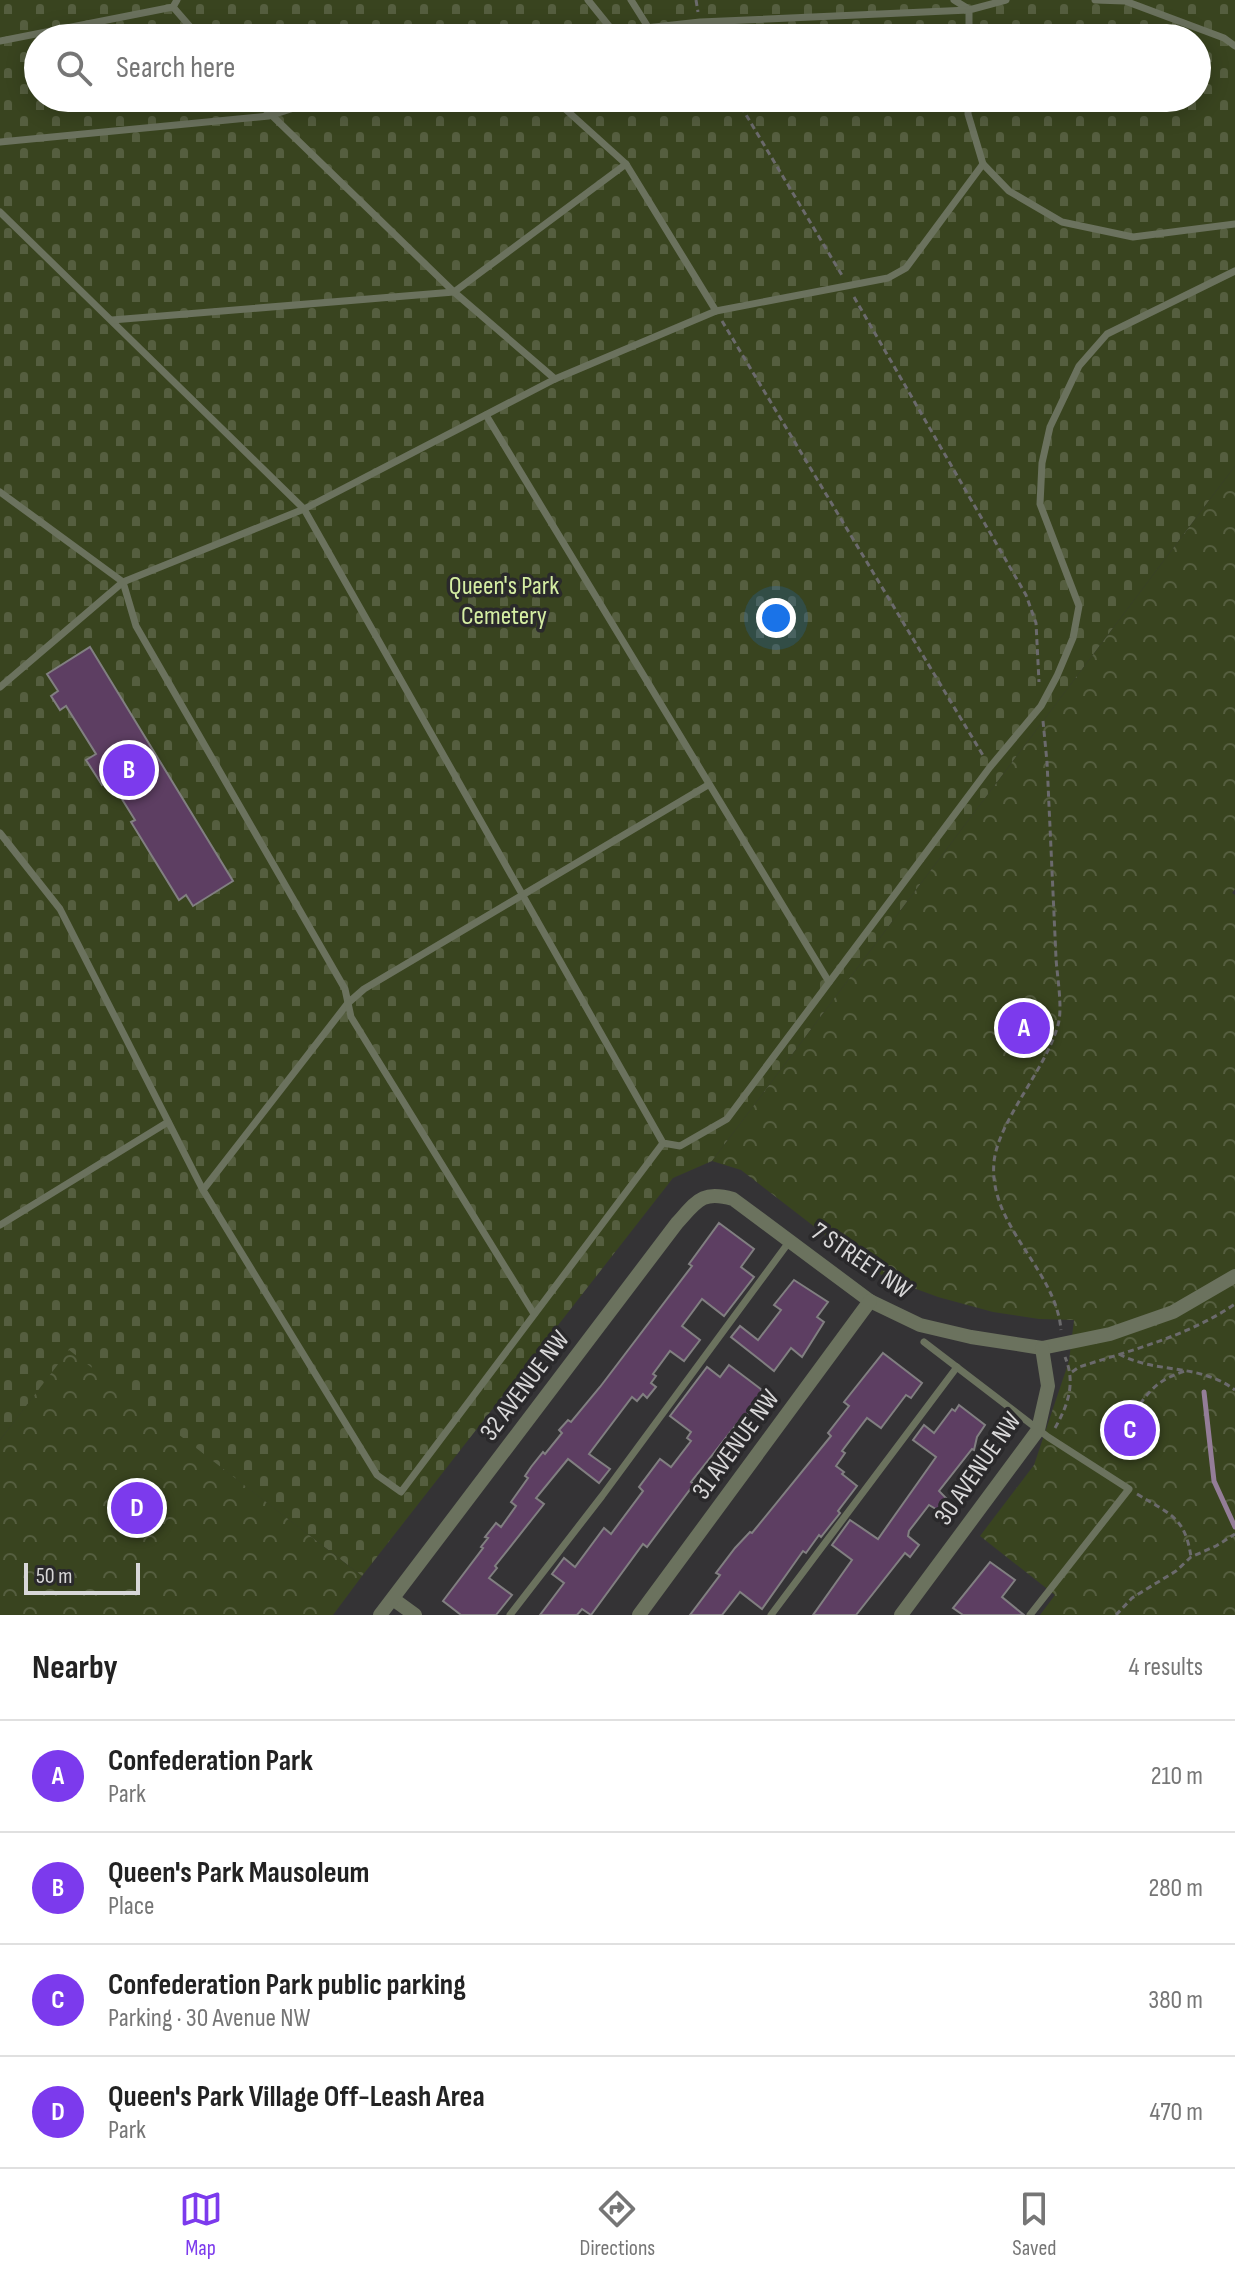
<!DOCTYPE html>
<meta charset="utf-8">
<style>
:root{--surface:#fff;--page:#f2f2f2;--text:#222;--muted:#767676;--line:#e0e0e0;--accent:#7c3aed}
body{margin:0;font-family:"Sofia Sans Condensed",sans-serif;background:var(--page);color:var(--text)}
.scale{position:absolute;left:24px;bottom:20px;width:116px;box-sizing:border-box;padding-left:8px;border:4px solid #d8d7d8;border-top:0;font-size:22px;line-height:28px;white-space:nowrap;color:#d8d7d8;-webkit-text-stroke:6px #2a292b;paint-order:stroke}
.you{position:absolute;left:776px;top:618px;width:28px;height:28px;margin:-20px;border:6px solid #fff;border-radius:50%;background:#1a73e8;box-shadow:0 0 0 12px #1a73e833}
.badge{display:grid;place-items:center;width:52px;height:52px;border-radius:50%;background:var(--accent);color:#fff;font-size:26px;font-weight:700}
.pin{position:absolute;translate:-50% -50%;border:4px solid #fff;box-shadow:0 2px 8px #0006}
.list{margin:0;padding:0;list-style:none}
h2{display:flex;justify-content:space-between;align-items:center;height:104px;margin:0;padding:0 32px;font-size:34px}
h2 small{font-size:26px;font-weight:400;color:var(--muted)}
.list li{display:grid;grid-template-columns:52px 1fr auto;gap:24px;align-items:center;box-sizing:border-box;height:112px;padding:0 32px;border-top:2px solid var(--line)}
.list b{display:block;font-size:30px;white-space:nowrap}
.list p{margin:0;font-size:26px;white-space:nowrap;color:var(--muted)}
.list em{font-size:26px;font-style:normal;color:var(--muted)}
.icon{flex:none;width:44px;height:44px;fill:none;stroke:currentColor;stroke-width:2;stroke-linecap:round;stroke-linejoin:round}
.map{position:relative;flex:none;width:1235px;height:1615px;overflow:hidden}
.search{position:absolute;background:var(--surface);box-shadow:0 4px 20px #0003;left:24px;right:24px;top:24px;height:88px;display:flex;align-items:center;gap:20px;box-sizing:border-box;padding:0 28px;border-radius:44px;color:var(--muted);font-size:30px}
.sheet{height:552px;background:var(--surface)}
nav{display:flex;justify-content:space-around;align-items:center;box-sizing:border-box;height:112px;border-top:2px solid var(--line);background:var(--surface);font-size:22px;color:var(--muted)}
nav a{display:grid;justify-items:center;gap:4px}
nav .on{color:var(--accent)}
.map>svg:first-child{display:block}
.cemetery{fill:url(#cemetery-stones);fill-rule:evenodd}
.park{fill:url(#park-crowns)}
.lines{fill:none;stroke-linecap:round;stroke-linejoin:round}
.stream{stroke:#947d98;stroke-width:5}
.building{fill:#5d3e62;stroke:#817f81;stroke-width:2}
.path{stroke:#6b6a6c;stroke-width:3;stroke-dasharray:6 4;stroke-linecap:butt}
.service{stroke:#6b725e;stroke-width:7}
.minor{stroke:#6b725e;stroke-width:14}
.labels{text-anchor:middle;stroke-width:7;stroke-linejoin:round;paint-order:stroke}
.park-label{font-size:26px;fill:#d5eea3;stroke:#2a292b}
.street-label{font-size:26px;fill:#d8d7d8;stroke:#2a292b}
</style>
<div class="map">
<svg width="1235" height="1615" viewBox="0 0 1235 1615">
<defs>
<pattern id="cemetery-stones" width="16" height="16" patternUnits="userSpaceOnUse" patternTransform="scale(2)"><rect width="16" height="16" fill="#39441f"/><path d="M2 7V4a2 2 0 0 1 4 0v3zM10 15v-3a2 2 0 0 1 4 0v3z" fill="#555e3f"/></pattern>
<pattern id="park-crowns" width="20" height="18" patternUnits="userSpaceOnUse" patternTransform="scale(2)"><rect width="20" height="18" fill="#39441f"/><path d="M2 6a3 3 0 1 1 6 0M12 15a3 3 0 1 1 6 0" fill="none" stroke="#555e3f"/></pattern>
</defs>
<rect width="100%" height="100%" fill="#343335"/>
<path class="cemetery" d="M 0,0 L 1235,0 L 1235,466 L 712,1161 L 673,1178 L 362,1576 L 69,1351 L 0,1440 ZM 38,38 L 1197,38 L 1197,98 L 38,98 Z"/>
<g class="park">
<path d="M 1235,466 L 1235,889 L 1232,893 L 1235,895 L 1235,1615 L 1040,1615 L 1055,1595 L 980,1536 L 1034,1465 L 1069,1361 L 1074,1320 L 1039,1319 L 993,1312 L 938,1297 L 889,1279 L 864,1265 L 741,1170 L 712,1161 Z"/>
<path d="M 69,1350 L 362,1576 L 333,1615 L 0,1615 L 0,1440 Z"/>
</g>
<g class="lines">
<path class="stream" d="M 1204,1392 L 1214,1481 L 1235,1527"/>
</g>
<g class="building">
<path d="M 90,647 L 233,881 L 193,906 L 186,895 L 179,900 L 131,822 L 135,820 L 110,780 L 102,785 L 86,760 L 96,754 L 66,706 L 60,710 L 51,696 L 58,691 L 47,674 Z"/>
<path d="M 719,1223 L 754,1249 L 741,1267 L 754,1277 L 724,1316 L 702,1299 L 682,1326 L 700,1340 L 684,1361 L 670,1351 L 653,1374 L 656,1376 L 651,1383 L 656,1387 L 647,1398 L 643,1394 L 637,1401 L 632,1397 L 589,1454 L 610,1469 L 599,1483 L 568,1459 L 536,1498 L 544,1504 L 495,1566 L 497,1568 L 489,1578 L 512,1595 L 496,1615 L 461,1615 L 443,1601 L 483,1548 L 481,1547 L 488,1538 L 485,1537 L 496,1523 L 501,1527 L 516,1506 L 511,1502 L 528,1478 L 525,1476 L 531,1467 L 543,1452 L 545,1454 L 562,1433 L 559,1430 L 568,1420 L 571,1422 L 600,1387 L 692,1266 L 689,1264 Z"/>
<path d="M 794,1280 L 828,1302 L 817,1317 L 824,1322 L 802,1357 L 791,1348 L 774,1371 L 731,1337 L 740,1326 L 758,1340 L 781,1310 L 774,1305 Z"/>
<path d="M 883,1353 L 922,1383 L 911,1398 L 906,1395 L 881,1428 L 867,1418 L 842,1451 L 845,1453 L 836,1466 L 844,1472 L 842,1474 L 857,1486 L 838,1511 L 840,1513 L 821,1537 L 819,1535 L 806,1553 L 803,1551 L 762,1609 L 740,1592 L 722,1615 L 690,1615 L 720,1575 L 716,1573 L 735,1548 L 750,1532 L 752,1533 L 831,1436 L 828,1433 L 849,1406 L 844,1402 Z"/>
<path d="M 729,1365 L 762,1390 L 746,1417 L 744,1415 L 728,1435 L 691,1482 L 694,1484 L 647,1547 L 643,1544 L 591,1615 L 582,1609 L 577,1615 L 540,1615 L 564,1583 L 552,1574 L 564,1558 L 575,1567 L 604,1528 L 611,1534 L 643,1491 L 639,1487 L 660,1459 L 671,1467 L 691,1441 L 687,1438 L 691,1432 L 670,1416 L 707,1367 L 720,1377 Z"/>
<path d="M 959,1405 L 985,1425 L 977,1437 L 974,1450 L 972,1449 L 939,1491 L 949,1501 L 941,1512 L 929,1505 L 909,1531 L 908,1536 L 919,1545 L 910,1557 L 905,1553 L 856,1615 L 813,1615 L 852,1560 L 832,1545 L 850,1520 L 878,1539 L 936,1457 L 913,1440 L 924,1425 L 934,1433 L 952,1409 L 955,1411 Z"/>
<path d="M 990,1562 L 1015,1580 L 1002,1597 L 1024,1615 L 963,1615 L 953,1608 Z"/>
</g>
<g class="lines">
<g class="path">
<path d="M 696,0 L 698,12"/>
<path d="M 736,98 L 843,277"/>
<path d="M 854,297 L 1026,595 L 1036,623 L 1039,682"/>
<path d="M 722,321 L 984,757"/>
<path d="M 1043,721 L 1047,762 C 1050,827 1053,892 1056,958 C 1057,976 1063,1008 1058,1025 C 1046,1069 998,1121 994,1162 C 988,1226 1056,1269 1061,1330"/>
<path d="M 1119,1354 C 1155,1374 1200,1363 1235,1390"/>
<path d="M 1072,1372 L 1079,1367 C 1132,1350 1188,1336 1235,1304"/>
<path d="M 1140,1404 C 1153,1386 1163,1378 1185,1371"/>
<path d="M 1055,1428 C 1068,1405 1076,1383 1065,1357"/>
<path d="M 1137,1494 C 1169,1514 1185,1516 1191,1557"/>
<path d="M 1116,1615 L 1132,1598 L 1176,1571 L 1191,1557 L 1216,1546 L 1235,1534"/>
</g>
<g class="service">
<path d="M 588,0 L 613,31"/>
<path d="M 631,0 L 648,27"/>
<path d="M 954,0 L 967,8"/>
<path d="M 1095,0 L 1125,1 L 1224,38 L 1235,46"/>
<path d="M 173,7 L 200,38"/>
<path d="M 554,38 L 700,22 L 969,10"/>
<path d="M 969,38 L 969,10 L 1006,0"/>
<path d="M 0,41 L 173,7 L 177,0"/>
<path d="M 254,98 L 454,292 L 555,379"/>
<path d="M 553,98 L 626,164 L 716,311"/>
<path d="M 968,98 L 968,114 L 983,164 L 1009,191 L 1062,222 L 1133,237 L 1235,224"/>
<path d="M 0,142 L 269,116 L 325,98"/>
<path d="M 0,212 L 304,509 L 663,1143 L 680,1146 L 727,1119 L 990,767 L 1041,706 L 1057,676 L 1073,638 L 1079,606 L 1040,504 L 1042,463 L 1050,427 L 1079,366 L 1107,334 L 1235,271"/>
<path d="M 112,320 L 454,292 L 626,164"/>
<path d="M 486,415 L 829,982"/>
<path d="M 0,492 L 123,582 L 136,626 L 345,989 L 348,1003 L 364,989 L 708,785"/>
<path d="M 0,687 L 123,582 L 304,509 L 555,379 L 716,311 L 888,278 L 906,268 L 983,164"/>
<path d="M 0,833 L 60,909 L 203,1190"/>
<path d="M 348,1003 L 203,1190 L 377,1475 L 401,1492 L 663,1143"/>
<path d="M 348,1003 L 351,1017 L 534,1314"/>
<path d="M 0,1225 L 168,1122"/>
<path d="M 924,1342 L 1048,1437 L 1129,1489 L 1030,1615"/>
<path d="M 510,1615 L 602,1496 L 789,1242"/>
<path d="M 771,1615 L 957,1367"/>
</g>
<g class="minor">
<path d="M 393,1599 L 415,1615"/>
<path d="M 380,1615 L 677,1223 C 697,1201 702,1190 733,1199 L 870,1301 L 920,1325 L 971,1337 L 1042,1348 L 1110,1334 L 1173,1312 L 1235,1276"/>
<path d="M 639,1615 L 870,1301"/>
<path d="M 901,1615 L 1038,1430 L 1048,1386 L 1042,1348"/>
</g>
</g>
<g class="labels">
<g class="park-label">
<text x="504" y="594">Queen's Park<tspan x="504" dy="30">Cemetery</tspan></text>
</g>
<g class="street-label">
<text transform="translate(862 1260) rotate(34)" y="9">7 STREET NW</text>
<text transform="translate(524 1385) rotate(-53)" y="9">32 AVENUE NW</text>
<text transform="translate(735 1444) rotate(-54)" y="9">31 AVENUE NW</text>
<text transform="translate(977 1468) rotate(-55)" y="9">30 AVENUE NW</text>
</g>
</g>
</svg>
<div class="scale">50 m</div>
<div class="you"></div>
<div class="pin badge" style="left:1024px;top:1028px">A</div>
<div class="pin badge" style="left:129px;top:770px">B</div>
<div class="pin badge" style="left:1130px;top:1430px">C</div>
<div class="pin badge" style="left:137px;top:1508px">D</div>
<div class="search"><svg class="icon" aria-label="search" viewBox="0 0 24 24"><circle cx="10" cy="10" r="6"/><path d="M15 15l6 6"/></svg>Search here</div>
</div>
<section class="sheet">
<h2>Nearby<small>4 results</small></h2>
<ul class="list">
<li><span class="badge">A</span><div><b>Confederation Park</b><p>Park</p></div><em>210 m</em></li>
<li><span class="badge">B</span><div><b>Queen's Park Mausoleum</b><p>Place</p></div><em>280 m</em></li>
<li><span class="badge">C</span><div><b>Confederation Park public parking</b><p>Parking · 30 Avenue NW</p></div><em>380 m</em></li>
<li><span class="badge">D</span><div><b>Queen's Park Village Off-Leash Area</b><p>Park</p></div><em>470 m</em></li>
</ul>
</section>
<nav>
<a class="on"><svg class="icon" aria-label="map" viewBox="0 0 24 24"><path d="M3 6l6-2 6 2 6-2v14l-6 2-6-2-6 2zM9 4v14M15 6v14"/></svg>Map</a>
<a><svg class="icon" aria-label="directions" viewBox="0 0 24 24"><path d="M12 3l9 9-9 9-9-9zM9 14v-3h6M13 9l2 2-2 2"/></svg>Directions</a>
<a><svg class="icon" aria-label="saved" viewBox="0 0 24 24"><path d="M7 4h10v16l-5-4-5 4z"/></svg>Saved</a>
</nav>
